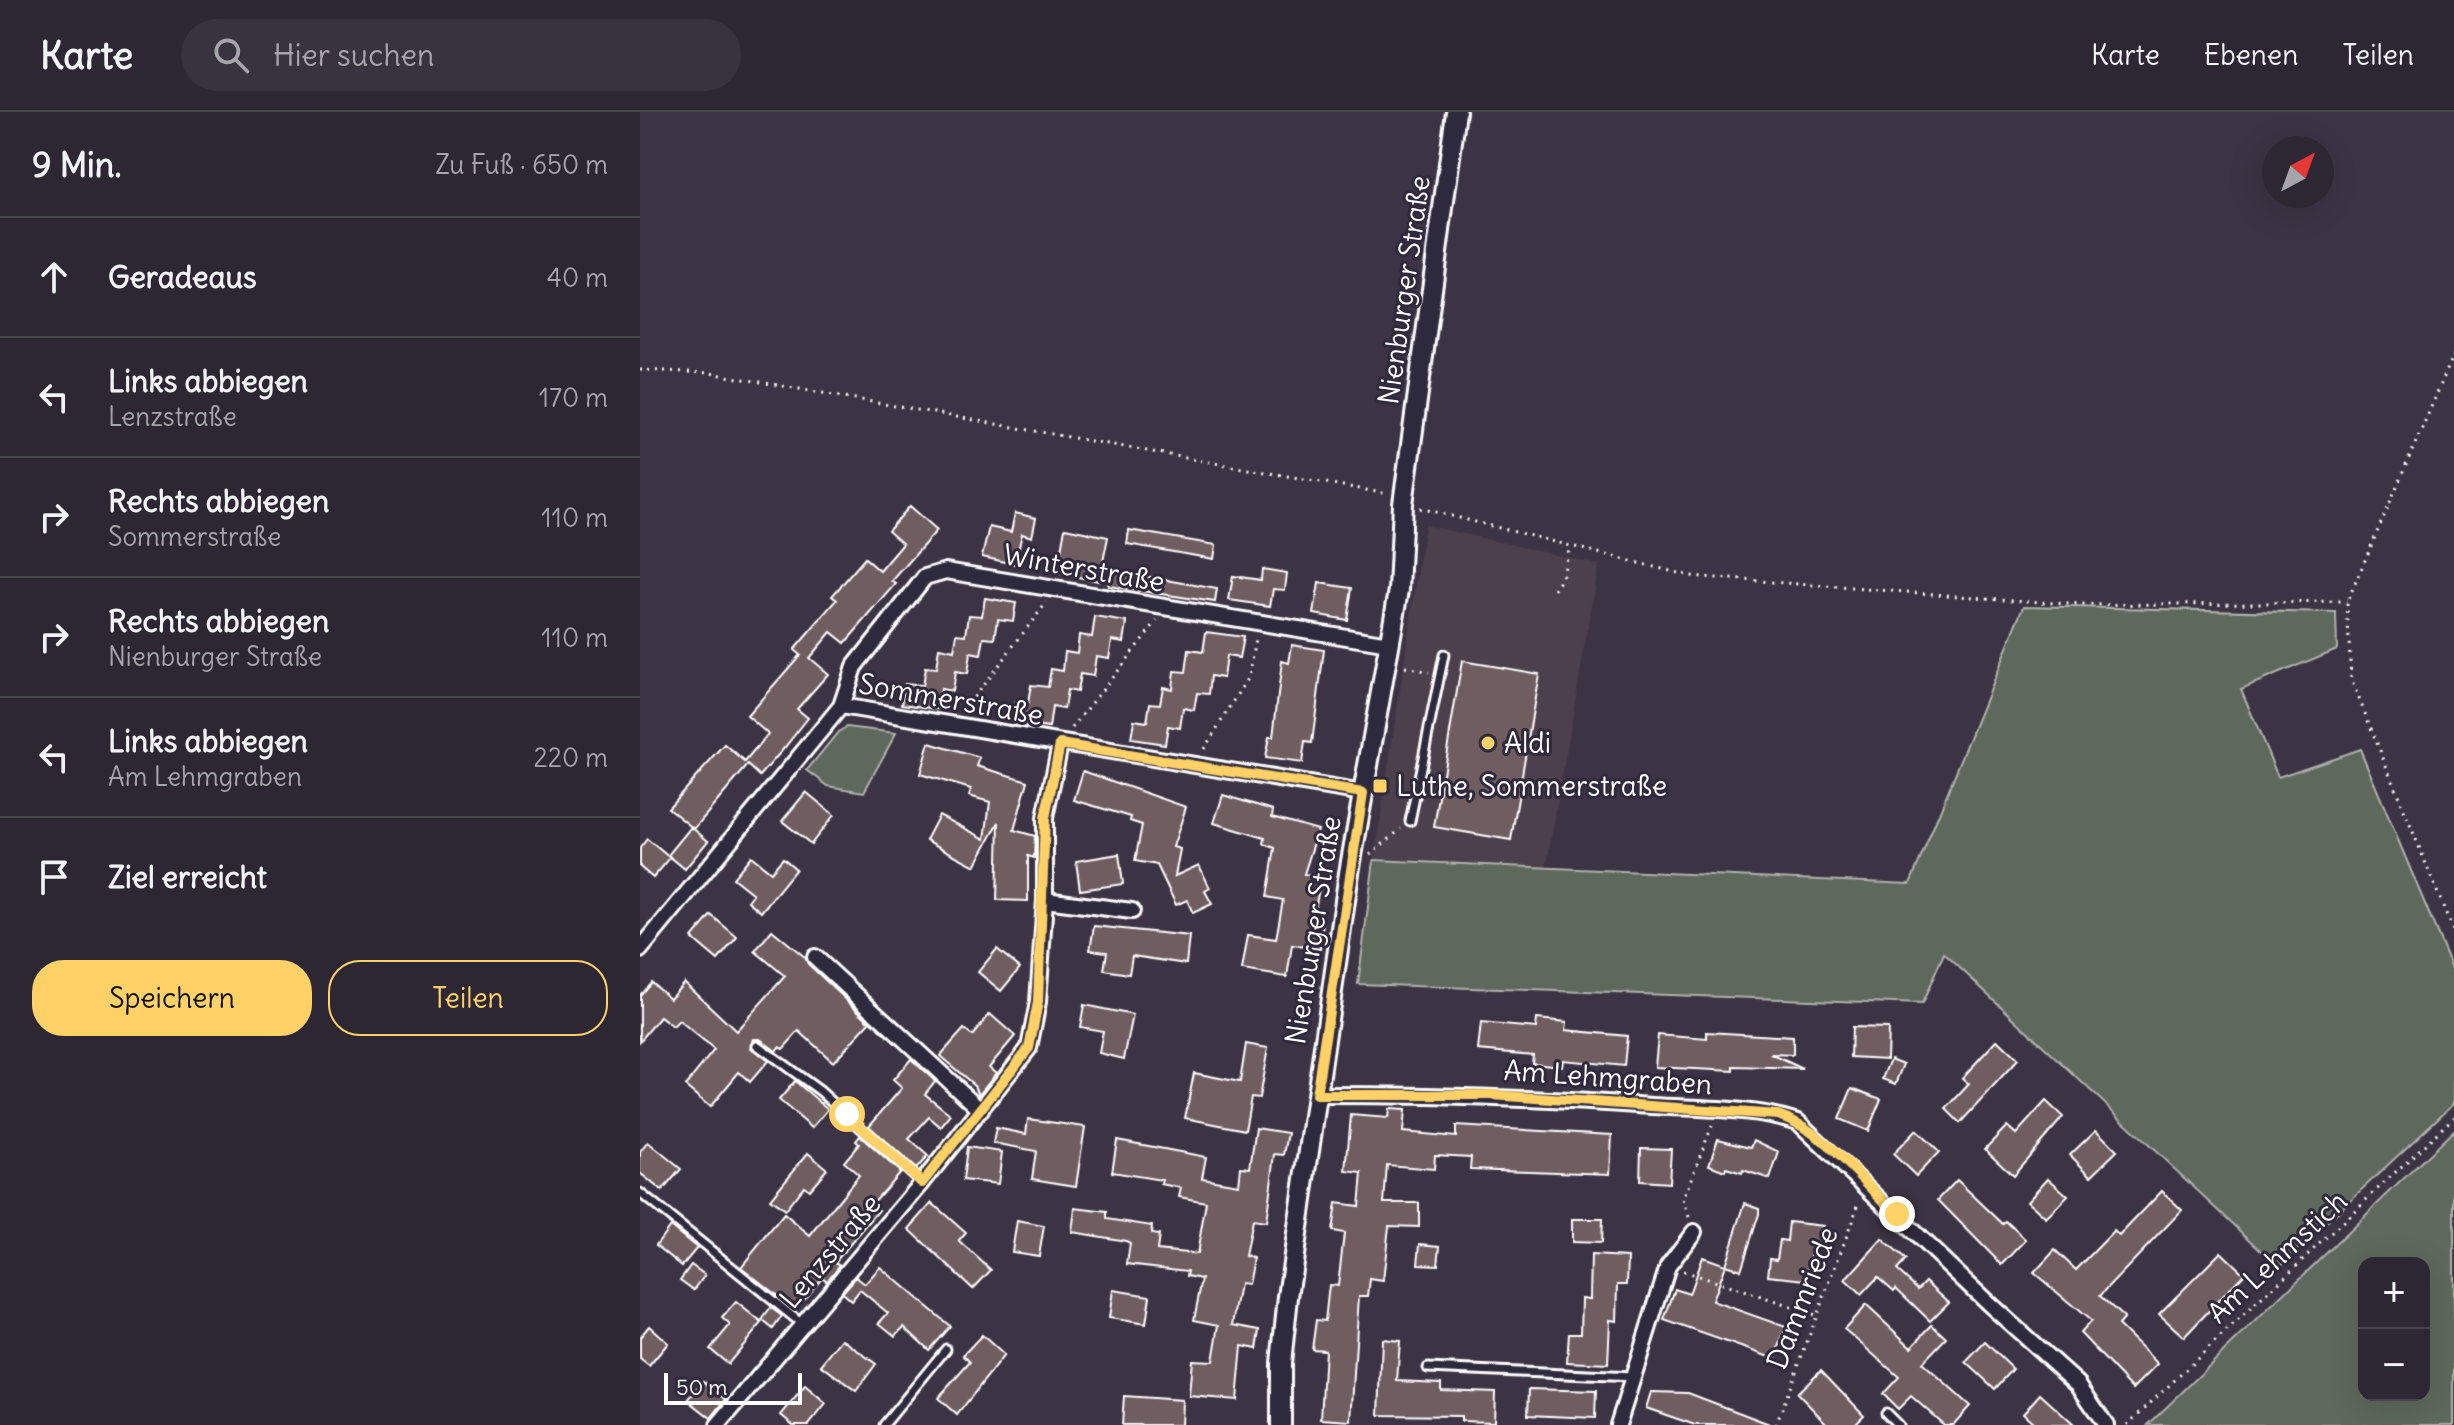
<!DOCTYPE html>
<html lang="de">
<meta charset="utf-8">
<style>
:root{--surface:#2d2733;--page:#39333f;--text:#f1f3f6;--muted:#a7a5ac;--line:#48444e;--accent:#ffd166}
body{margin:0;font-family:Delius,sans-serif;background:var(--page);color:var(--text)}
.controls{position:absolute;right:24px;bottom:24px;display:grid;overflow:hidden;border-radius:16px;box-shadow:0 8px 32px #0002}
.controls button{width:72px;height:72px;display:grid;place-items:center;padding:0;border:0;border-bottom:2px solid var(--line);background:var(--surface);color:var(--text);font:40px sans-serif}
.compass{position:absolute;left:1622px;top:24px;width:72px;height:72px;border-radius:50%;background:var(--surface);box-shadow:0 8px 32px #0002;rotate:41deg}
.scale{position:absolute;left:24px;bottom:20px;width:138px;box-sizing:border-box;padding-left:8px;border:4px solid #fff;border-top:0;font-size:22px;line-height:28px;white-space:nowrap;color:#fff;-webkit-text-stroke:6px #2f2a3d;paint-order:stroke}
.stop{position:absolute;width:24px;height:24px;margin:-18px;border:6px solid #ffd166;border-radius:50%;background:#fff}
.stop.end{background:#ffd166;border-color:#fff;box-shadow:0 2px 8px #0008}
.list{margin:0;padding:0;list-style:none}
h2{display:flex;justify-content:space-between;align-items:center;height:104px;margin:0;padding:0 32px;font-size:34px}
h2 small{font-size:26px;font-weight:400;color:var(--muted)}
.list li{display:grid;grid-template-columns:52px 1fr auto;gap:24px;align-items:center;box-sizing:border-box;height:120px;padding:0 32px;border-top:2px solid var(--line)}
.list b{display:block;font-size:30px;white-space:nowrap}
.list p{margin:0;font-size:26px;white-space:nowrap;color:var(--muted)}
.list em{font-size:26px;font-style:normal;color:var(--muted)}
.actions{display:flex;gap:16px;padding:24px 32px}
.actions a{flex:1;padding:18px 0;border:2px solid var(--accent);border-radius:32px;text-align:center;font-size:28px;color:var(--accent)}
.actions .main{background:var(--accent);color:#111}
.icon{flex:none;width:44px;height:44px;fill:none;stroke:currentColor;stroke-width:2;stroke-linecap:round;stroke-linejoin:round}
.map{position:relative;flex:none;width:1814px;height:1313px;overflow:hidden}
header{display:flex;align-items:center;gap:48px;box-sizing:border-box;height:112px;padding:0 40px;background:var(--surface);border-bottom:2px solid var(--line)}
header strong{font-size:38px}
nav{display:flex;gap:44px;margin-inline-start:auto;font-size:28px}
.search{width:560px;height:72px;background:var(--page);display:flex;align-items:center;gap:20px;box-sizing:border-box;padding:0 28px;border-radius:44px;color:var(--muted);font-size:30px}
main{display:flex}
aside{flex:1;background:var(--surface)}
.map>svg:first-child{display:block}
.built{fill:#4c404c}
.green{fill:#5f675b;stroke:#afb3ad;stroke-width:2;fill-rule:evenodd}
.building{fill:#705d5e;stroke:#fff;stroke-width:2}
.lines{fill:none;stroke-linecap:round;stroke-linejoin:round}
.service-casing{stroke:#fff;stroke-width:13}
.minor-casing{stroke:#fff;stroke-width:20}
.tertiary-casing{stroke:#fff;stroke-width:24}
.path{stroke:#fff;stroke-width:3;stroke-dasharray:2 6;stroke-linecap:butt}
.service{stroke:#2f2a3d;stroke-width:7}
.minor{stroke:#2f2a3d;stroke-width:14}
.tertiary{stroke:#2f2a3d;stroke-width:18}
.route{stroke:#ffd166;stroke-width:10}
.poi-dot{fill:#ffd166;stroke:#2f2a3d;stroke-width:3}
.labels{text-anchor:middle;stroke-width:6;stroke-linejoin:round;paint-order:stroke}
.street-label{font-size:28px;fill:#fff;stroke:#2f2a3d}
.poi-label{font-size:28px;fill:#fff;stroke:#2f2a3d;text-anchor:start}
</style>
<header>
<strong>Karte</strong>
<div class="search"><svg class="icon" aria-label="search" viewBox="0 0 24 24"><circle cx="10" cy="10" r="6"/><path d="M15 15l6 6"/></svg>Hier suchen</div>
<nav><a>Karte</a><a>Ebenen</a><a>Teilen</a></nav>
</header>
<main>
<aside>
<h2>9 Min.<small>Zu Fuß · 650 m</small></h2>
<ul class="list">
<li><svg class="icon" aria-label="ahead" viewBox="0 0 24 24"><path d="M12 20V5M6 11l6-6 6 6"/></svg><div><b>Geradeaus</b></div><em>40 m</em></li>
<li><svg class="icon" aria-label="left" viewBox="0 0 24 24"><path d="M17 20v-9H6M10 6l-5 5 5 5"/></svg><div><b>Links abbiegen</b><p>Lenzstraße</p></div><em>170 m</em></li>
<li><svg class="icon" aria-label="right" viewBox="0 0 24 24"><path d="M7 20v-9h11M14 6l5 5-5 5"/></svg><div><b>Rechts abbiegen</b><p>Sommerstraße</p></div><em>110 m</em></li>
<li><svg class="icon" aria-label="right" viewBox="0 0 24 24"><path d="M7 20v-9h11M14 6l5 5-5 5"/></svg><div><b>Rechts abbiegen</b><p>Nienburger Straße</p></div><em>110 m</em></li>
<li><svg class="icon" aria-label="left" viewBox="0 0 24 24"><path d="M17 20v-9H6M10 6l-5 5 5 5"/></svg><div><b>Links abbiegen</b><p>Am Lehmgraben</p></div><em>220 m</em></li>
<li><svg class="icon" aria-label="arrive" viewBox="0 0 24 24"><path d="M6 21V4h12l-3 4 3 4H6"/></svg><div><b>Ziel erreicht</b></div></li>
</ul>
<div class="actions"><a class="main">Speichern</a><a>Teilen</a></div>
</aside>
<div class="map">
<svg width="1814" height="1313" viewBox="0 0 1814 1313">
<rect width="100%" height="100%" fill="#3c3444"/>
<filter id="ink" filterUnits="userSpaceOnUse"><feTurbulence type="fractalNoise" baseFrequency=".0125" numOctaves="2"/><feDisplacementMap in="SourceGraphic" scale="16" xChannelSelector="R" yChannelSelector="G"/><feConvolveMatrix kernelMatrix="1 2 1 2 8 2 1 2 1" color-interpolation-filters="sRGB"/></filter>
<g filter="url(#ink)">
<path class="built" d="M 785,413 L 959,453 L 906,756 L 734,748 Z"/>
<g class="green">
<path d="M 1384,494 L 1696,501 L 1697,537 L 1601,577 L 1638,665 L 1720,637 L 1814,861 L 1814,991 L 1639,1155 L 1304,841 L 1282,892 L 718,872 L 734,748 L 1270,772 Z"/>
<path d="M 207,615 L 256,621 L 224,680 L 188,674 L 167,658 L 198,620 Z"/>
<path d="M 1814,1018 L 1814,1313 L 1508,1313 ZM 1784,1151 L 1784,1283 L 1724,1283 L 1724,1151 Z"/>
</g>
<g class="building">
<path d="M 270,394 L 297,418 L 252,469 L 256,472 L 205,531 L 191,520 L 169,546 L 188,562 L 157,597 L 168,606 L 145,635 L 120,664 L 108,653 L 54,717 L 28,696 L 85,633 L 105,650 L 128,622 L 107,604 L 160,543 L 154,538 L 197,488 L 192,484 L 225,446 L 240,459 L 263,432 L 248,419 Z"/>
<path d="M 375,401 L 396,406 L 392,425 L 382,422 L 375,452 L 342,445 L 349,415 L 371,420 Z"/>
<path d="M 425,416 L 468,425 L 459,469 L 417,461 Z"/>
<path d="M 489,418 L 576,433 L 574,447 L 487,432 Z"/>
<path d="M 622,457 L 647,461 L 645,478 L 633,477 L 630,494 L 589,488 L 593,464 L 621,468 Z"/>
<path d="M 471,458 L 577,477 L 575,490 L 468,474 Z"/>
<path d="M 679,471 L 712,476 L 707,508 L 674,502 Z"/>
<path d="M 345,486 L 376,491 L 373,509 L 358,507 L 355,527 L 344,526 L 341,543 L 330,541 L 327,562 L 315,560 L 312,579 L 301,577 L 298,597 L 262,592 L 265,572 L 282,574 L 285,556 L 296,557 L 299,536 L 314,539 L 317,522 L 326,523 L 329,503 L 342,504 Z"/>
<path d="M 455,505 L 487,510 L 484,530 L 472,528 L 469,546 L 456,544 L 453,564 L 440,562 L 437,580 L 427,578 L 424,597 L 412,595 L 409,616 L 373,611 L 376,590 L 388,591 L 391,573 L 408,575 L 411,557 L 423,559 L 425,539 L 437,541 L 439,523 L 452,525 Z"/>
<path d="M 566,520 L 603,525 L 599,546 L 586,544 L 583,566 L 571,564 L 569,582 L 557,581 L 554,598 L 543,596 L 540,616 L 528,614 L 525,632 L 491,627 L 494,608 L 507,610 L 510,591 L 520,592 L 523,575 L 532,577 L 534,559 L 546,560 L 549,538 L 563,540 Z"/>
<path d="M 652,533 L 684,538 L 672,631 L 665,630 L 662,651 L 625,646 L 629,625 L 633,625 L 642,549 L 649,551 Z"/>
<path d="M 822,549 L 899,562 L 871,728 L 794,715 Z"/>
<path d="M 289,631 L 340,646 L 337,654 L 388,669 L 374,718 L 395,724 L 394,746 L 388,744 L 388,789 L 357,788 L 359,710 L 335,754 L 286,728 L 299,703 L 345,727 L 350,690 L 329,684 L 331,677 L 280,662 Z"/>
<path d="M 443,659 L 546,695 L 533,735 L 540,737 L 535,764 L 559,753 L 570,776 L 565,779 L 572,792 L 553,801 L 547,788 L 536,793 L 517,753 L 495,749 L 502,713 L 490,709 L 491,705 L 434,688 Z"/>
<path d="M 166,680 L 194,703 L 171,732 L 142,709 Z"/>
<path d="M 583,683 L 633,698 L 632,705 L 678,718 L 664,762 L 681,765 L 673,809 L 683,810 L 680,837 L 652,833 L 647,865 L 602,858 L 608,823 L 636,827 L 643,788 L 627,785 L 635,736 L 624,732 L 625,726 L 574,711 Z"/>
<path d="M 51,715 L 68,729 L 45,757 L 28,743 Z"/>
<path d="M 7,727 L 30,746 L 13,766 L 0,755 L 0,736 Z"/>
<path d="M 479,742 L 483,772 L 440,778 L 436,749 Z"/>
<path d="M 111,744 L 131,760 L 143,746 L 156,757 L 121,800 L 108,789 L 113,782 L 93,766 Z"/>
<path d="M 71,803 L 97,825 L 78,848 L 52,826 Z"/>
<path d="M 454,814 L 549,824 L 546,852 L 492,844 L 489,862 L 464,858 L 467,840 L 450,838 Z"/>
<path d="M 132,818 L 165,845 L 168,852 L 230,910 L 193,950 L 159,919 L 143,937 L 139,935 L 136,939 L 120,927 L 114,927 L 111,936 L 128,949 L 110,970 L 99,960 L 70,995 L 45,974 L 74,938 L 39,909 L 33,915 L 20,905 L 0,929 L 0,883 L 11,870 L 30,886 L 44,870 L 96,919 L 145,864 L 115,839 Z"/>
<path d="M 357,837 L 380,856 L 361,879 L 338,860 Z"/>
<path d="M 444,893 L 493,903 L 484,947 L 459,941 L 463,919 L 440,915 Z"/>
<path d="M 350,902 L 375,924 L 349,955 L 356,961 L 339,982 L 335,974 L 300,944 L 324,917 L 332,924 Z"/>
<path d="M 897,907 L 927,910 L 926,918 L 987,924 L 984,954 L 923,948 L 922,954 L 892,951 L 893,943 L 838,938 L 841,911 L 896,916 Z"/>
<path d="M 1212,915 L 1248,916 L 1247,947 L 1211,945 Z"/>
<path d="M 1067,920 L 1153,925 L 1153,943 L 1131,942 L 1163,957 L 1094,955 L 1094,959 L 1015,955 L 1018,923 L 1067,927 Z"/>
<path d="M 1357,928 L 1378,948 L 1320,1011 L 1306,997 L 1329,972 L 1322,966 Z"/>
<path d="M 606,932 L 628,936 L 619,986 L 611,985 L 605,1018 L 545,1006 L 554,961 L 600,970 Z"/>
<path d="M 271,947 L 295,969 L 285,982 L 311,1003 L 301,1015 L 289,1005 L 269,1027 L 288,1044 L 276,1057 L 229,1014 L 262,976 L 253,968 Z"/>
<path d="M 1251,947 L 1264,952 L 1256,972 L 1243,967 Z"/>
<path d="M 155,969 L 188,997 L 172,1016 L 139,988 Z"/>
<path d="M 1212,976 L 1241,987 L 1228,1019 L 1199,1007 Z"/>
<path d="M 1406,989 L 1423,1005 L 1373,1063 L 1345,1037 L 1367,1014 L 1376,1022 Z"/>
<path d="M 749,997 L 765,998 L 763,1020 L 816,1025 L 816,1014 L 972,1023 L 970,1062 L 830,1057 L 831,1045 L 795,1043 L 794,1057 L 747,1053 L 744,1091 L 779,1091 L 779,1115 L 749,1114 L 743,1169 L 730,1167 L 728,1184 L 719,1184 L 711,1309 L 681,1307 L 685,1238 L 672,1237 L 676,1208 L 685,1209 L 689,1173 L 698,1174 L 704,1121 L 692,1119 L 696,1091 L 719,1094 L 722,1061 L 706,1059 L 711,1003 L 748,1006 Z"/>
<path d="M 388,1007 L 445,1015 L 436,1074 L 392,1067 L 396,1039 L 353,1031 L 356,1016 L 386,1022 Z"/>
<path d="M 616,1016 L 648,1021 L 644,1043 L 635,1042 L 626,1110 L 612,1108 L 605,1144 L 613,1146 L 608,1173 L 600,1172 L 593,1213 L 620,1218 L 617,1237 L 602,1234 L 597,1288 L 549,1284 L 552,1248 L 573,1249 L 579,1213 L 554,1208 L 562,1167 L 547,1164 L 548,1159 L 487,1152 L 490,1131 L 486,1129 L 432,1120 L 435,1096 L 467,1100 L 467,1107 L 512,1114 L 511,1122 L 519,1123 L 517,1138 L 557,1142 L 566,1090 L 539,1085 L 541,1076 L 521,1072 L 522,1068 L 472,1060 L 477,1028 L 566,1045 L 562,1066 L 599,1072 L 601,1055 L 610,1056 Z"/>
<path d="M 1276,1018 L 1299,1040 L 1276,1064 L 1253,1042 Z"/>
<path d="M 1456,1018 L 1477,1039 L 1451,1064 L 1430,1043 Z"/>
<path d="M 220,1024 L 260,1060 L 232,1092 L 239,1098 L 195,1150 L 200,1153 L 187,1169 L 182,1165 L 155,1198 L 101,1155 L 144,1102 L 170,1124 L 219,1063 L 204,1050 L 219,1032 L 216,1029 Z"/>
<path d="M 1078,1027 L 1111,1035 L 1114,1028 L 1139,1040 L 1130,1067 L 1103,1058 L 1102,1061 L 1086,1056 L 1085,1059 L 1069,1053 Z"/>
<path d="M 8,1030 L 41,1057 L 22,1079 L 0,1061 L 0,1040 Z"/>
<path d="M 327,1035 L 362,1040 L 358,1072 L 323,1068 Z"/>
<path d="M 1001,1036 L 1031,1037 L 1029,1071 L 1000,1069 Z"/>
<path d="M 168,1041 L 187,1057 L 169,1078 L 164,1074 L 145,1098 L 130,1087 Z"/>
<path d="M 1408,1066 L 1428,1084 L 1406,1106 L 1387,1089 Z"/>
<path d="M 1317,1068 L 1363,1112 L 1366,1109 L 1386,1128 L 1362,1153 L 1298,1088 Z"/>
<path d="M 1522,1079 L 1542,1098 L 1460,1184 L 1484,1206 L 1478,1213 L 1518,1252 L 1493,1277 L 1440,1221 L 1451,1209 L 1394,1161 L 1415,1138 L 1436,1158 L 1474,1119 L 1479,1124 Z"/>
<path d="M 292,1091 L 326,1121 L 319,1129 L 351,1158 L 333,1177 L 269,1117 Z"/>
<path d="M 1105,1091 L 1119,1096 L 1119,1102 L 1101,1158 L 1085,1153 Z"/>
<path d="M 932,1107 L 962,1107 L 961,1131 L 932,1130 Z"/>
<path d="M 377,1109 L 404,1114 L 399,1144 L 372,1140 Z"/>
<path d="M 1149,1110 L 1183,1114 L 1181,1133 L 1174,1132 L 1166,1168 L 1128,1164 L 1130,1146 L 1137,1147 L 1140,1128 L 1147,1129 Z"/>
<path d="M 30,1114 L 57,1136 L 42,1154 L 16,1133 Z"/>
<path d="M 1242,1127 L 1266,1148 L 1257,1158 L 1278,1177 L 1286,1169 L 1309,1190 L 1290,1209 L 1256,1176 L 1254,1179 L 1238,1165 L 1221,1183 L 1205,1168 Z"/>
<path d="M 780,1132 L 800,1134 L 798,1153 L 778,1152 Z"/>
<path d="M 1581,1140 L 1604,1162 L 1544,1225 L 1519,1202 Z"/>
<path d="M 951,1143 L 988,1145 L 987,1172 L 978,1172 L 977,1209 L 970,1208 L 968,1252 L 927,1250 L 929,1221 L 941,1221 L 942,1186 L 950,1187 Z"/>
<path d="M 1062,1145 L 1085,1153 L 1072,1189 L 1146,1215 L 1135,1247 L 1024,1208 L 1035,1177 L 1049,1182 Z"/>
<path d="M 51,1153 L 65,1163 L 54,1178 L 40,1168 Z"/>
<path d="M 240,1155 L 310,1214 L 289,1238 L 264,1215 L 255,1224 L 239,1211 L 248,1201 L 220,1178 L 211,1189 L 202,1181 L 216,1165 L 225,1172 Z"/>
<path d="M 473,1178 L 510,1184 L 506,1212 L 469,1206 Z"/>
<path d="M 96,1190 L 122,1211 L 88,1252 L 70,1237 L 90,1213 L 82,1206 Z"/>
<path d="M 1226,1193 L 1271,1235 L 1292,1213 L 1306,1226 L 1282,1251 L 1330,1294 L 1313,1313 L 1304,1313 L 1271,1284 L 1258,1297 L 1243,1282 L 1259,1265 L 1204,1217 Z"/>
<path d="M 131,1196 L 142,1204 L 133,1217 L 122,1208 Z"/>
<path d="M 9,1214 L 28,1231 L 9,1254 L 0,1247 L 0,1225 Z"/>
<path d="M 342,1223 L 364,1243 L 317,1303 L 298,1286 L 330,1250 L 323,1243 Z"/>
<path d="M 202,1227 L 236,1252 L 216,1279 L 181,1253 Z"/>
<path d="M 742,1227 L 760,1229 L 757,1269 L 801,1271 L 801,1278 L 855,1280 L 854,1310 L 821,1309 L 821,1304 L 739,1303 Z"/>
<path d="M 1345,1230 L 1373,1257 L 1355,1277 L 1326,1250 Z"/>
<path d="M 1181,1258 L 1224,1303 L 1214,1313 L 1188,1313 L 1157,1281 Z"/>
<path d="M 63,1269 L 86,1287 L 71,1306 L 48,1288 Z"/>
<path d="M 165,1274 L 186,1292 L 169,1313 L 153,1313 L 141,1303 Z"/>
<path d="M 889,1277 L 956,1279 L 955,1306 L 888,1303 Z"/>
<path d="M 1011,1280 L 1048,1281 L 1132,1313 L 1055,1313 L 1006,1296 Z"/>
<path d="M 1400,1282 L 1434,1313 L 1396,1313 L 1383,1301 Z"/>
<path d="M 484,1284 L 542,1288 L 541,1313 L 482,1313 Z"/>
</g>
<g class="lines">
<defs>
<g id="service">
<path d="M 770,709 L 804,543"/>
<path d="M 117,933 L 180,979 L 282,1071"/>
<path d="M 0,1081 L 162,1212"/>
<path d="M 788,1256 L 993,1265"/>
<path d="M 1246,1301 L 1258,1313"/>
<path d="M 244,1313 L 306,1237"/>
</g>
<g id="minor">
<path d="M 201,594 L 723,681"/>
<path d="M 405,788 L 492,799"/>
<path d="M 0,838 L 201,594 L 214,555 L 285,465 L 306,459 L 749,532"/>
<path d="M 175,845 L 341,998"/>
<path d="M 676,983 C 788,983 900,986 1012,994 C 1060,997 1112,995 1158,1010 L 1348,1191 L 1438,1272 L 1466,1313"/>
<path d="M 78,1313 L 282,1071 L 389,936 L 398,890 L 405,788 L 405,706 L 420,632"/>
<path d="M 978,1313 L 1028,1154 L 1054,1120"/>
</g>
<path id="tertiary" d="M 641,1313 L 641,1251 L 648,1185 L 709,761 L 759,478 L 763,392 L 816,0"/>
</defs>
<use href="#service" class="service-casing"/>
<use href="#minor" class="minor-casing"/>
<use href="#tertiary" class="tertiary-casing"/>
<g class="path">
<path d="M 1814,242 L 1707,490 L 1711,567 L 1814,821"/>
<path d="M 0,258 L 70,261 L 748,382"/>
<path d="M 780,396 L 1050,464 L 1441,493 L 1707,490"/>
<path d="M 914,478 L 922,466 L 930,435"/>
<path d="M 765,555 L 789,560"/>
<path d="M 324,598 L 407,490"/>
<path d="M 432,616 L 517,509"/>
<path d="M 564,637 L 609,565 L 616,527"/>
<path d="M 730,743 L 761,717"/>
<path d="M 1049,1105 L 1043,1087 L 1072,1014"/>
<path d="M 1043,1159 L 1175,1203"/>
<path d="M 1136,1313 L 1219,1091"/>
<path d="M 1487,1313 L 1814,1005"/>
</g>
<use href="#service" class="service"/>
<use href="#minor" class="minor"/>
<use href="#tertiary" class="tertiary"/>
</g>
</g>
<g class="lines" filter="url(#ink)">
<path class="route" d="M 207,1002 L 282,1071 L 389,936 L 398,890 L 405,706 L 420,632 L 723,681 L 676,983 L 852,983 L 1138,1003 C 1185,1018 1222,1069 1257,1102"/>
</g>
<g class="poi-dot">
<circle cx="848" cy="631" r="8"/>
<rect x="732" y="666" width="16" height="16" rx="4"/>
</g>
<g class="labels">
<g class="street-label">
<text transform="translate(764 178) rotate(-82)" y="10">Nienburger Straße</text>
<text transform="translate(444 456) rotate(10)" y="10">Winterstraße</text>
<text transform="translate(311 587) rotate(10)" y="10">Sommerstraße</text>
<text transform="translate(673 818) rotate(-81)" y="10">Nienburger Straße</text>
<text transform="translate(968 965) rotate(4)" y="10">Am Lehmgraben</text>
<text transform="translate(190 1139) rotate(-50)" y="10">Lenzstraße</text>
<text transform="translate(1637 1145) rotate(-43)" y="10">Am Lehmstich</text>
<text transform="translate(1162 1186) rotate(-69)" y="10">Dammriede</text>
</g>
<g class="poi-label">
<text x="864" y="641">Aldi</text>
<text x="756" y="684">Luthe, Sommerstraße</text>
</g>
</g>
</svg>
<div class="controls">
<button>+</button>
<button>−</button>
</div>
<svg class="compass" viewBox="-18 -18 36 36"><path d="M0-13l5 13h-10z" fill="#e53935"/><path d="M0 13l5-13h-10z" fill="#a7a5ac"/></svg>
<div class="scale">50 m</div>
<div class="stop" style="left:207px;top:1002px"></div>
<div class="stop end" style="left:1257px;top:1102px"></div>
</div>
</main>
